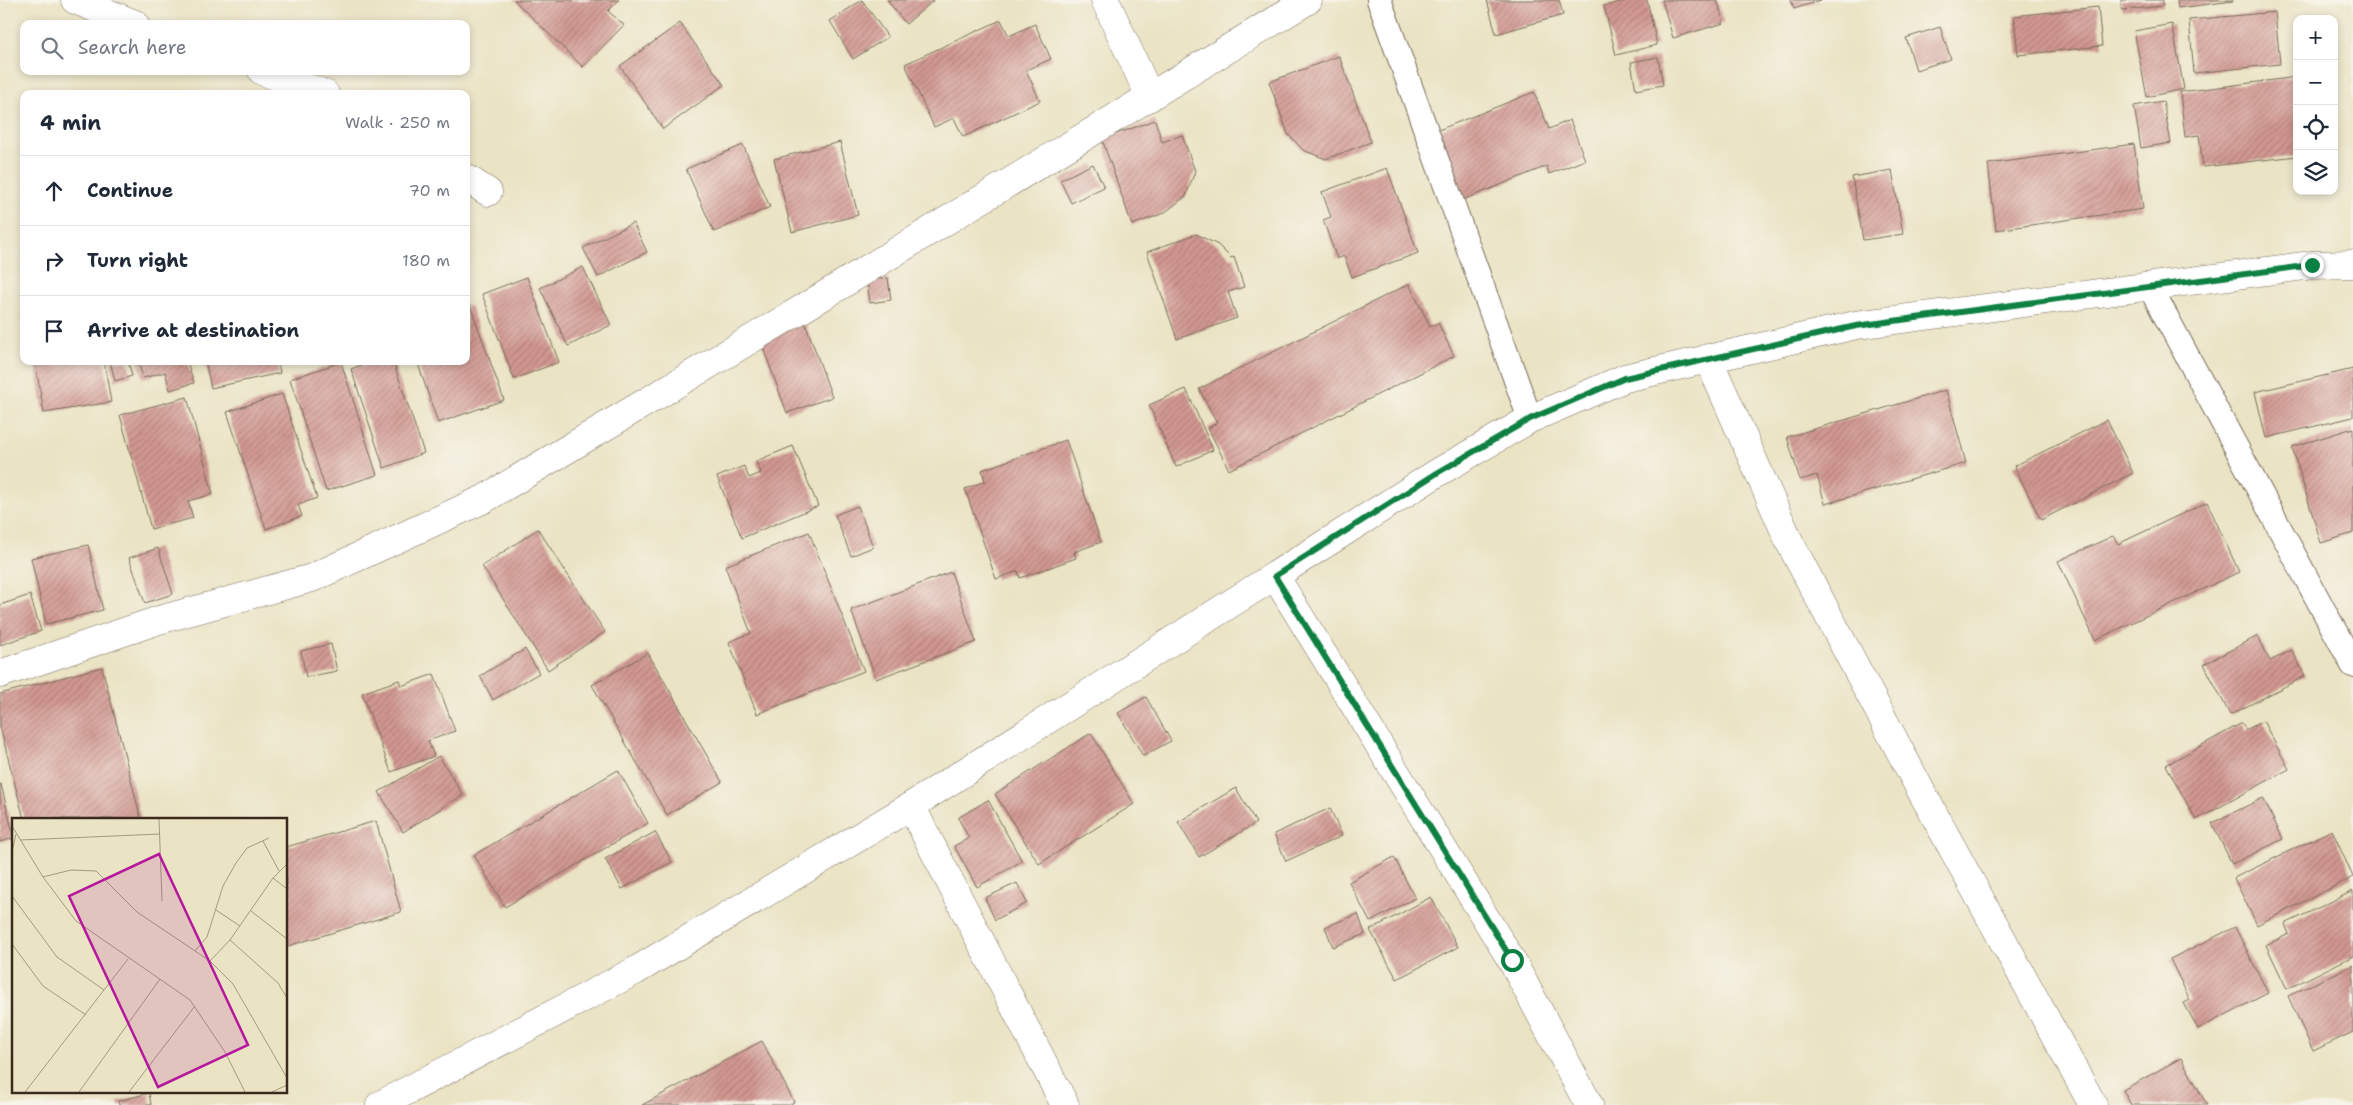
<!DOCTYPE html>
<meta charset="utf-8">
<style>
:root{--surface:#fff;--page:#f2f2f3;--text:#1f2937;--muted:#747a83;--line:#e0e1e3}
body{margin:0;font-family:"Shantell Sans",sans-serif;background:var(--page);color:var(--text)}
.controls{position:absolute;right:15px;top:15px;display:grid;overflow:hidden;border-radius:10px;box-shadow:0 2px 8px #0003}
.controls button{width:45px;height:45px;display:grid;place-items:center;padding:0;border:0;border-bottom:1px solid var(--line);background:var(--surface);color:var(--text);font:25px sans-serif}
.stop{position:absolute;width:15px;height:15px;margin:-11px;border:4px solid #0b8043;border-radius:50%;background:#fff}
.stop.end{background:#0b8043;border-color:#fff;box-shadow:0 1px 5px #0008}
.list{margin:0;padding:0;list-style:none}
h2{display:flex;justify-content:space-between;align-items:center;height:65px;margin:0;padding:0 20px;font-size:21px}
h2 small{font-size:16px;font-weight:400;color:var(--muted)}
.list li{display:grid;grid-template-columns:32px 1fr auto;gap:15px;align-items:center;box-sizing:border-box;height:70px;padding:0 20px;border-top:1px solid var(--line)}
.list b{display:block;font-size:19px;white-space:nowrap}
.list em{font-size:16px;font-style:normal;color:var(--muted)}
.icon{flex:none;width:28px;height:28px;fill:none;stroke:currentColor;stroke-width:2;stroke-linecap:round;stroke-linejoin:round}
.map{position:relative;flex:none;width:2353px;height:1105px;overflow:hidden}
.search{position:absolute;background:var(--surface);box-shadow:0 2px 8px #0003;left:20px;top:20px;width:450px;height:55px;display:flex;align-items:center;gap:12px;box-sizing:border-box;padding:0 18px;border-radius:10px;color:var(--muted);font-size:19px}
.panel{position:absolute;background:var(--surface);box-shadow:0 2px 8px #0003;left:20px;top:90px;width:450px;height:275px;border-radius:10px}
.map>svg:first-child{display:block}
.building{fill:url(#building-hatch)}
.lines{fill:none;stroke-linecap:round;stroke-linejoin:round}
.service-casing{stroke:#786b58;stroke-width:26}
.minor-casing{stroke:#786b58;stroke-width:29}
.tertiary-casing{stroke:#786b58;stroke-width:29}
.service{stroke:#fff;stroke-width:24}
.minor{stroke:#fff;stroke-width:28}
.tertiary{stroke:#fff;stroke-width:28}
.route{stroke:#0b8043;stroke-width:6}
.inset-road{fill:none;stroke:#a49982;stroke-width:1}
.view{fill:#b5179e;fill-opacity:0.15;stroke:#b5179e;stroke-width:2.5}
.inset-edge{fill:none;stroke:#3b2a1e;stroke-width:2.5}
</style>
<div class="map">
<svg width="2353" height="1105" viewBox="0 0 2353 1105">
<defs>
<pattern id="building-hatch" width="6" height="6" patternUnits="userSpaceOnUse" patternTransform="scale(1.25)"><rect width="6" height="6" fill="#d29892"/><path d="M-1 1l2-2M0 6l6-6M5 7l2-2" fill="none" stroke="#ac7c77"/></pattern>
</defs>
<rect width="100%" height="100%" fill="#f7f3e8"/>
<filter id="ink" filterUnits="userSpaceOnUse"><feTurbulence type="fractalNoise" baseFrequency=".02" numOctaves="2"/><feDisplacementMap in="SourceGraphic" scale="10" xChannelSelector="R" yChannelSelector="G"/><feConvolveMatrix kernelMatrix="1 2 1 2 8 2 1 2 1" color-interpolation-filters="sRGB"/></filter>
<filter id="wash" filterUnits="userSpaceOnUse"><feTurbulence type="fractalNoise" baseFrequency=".0096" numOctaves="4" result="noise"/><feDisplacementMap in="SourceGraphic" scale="20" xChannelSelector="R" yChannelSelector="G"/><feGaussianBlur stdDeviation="1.12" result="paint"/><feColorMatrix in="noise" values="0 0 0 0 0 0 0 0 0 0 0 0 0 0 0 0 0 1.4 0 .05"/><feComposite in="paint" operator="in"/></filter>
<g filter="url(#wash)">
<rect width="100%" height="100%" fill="#eae3c4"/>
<g id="blocks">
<g class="building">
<path d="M 514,0 L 619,0 L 608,11 L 624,25 L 583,67 Z"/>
<path d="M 862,0 L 888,37 L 853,59 L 830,21 Z"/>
<path d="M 887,0 L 934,0 L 906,24 Z"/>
<path d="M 1487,0 L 1559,0 L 1563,15 L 1496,34 Z"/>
<path d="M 1629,0 L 1647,0 L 1657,45 L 1616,55 L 1604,6 Z"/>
<path d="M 1662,0 L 1717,0 L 1724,23 L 1673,38 Z"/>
<path d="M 1791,0 L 1821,0 L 1794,9 Z"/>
<path d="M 2121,0 L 2163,0 L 2163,6 L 2122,10 Z"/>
<path d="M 2177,0 L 2233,0 L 2233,1 L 2178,8 Z"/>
<path d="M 2098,7 L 2102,46 L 2018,55 L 2014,16 Z"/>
<path d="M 2275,12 L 2280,64 L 2194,73 L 2189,20 Z"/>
<path d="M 1001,20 L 1009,36 L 1035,24 L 1051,59 L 1026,70 L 1040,101 L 963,137 L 954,118 L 934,127 L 905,64 Z"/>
<path d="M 680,23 L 724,85 L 663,129 L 620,66 Z"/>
<path d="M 2172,24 L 2184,89 L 2147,97 L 2134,31 Z"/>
<path d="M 1940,27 L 1951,59 L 1916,70 L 1906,38 Z"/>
<path d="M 1339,56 L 1371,142 L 1326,159 L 1303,150 L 1288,134 L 1269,82 Z"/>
<path d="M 1658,57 L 1663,85 L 1636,90 L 1631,62 Z"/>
<path d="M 2297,77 L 2297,156 L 2203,167 L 2199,135 L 2185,137 L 2180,92 Z"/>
<path d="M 1534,92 L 1549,129 L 1570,120 L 1585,160 L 1549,174 L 1547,166 L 1463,200 L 1436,131 Z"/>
<path d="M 2163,101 L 2171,143 L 2141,148 L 2134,106 Z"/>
<path d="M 1155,120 L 1162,142 L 1182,135 L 1195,171 L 1186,196 L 1164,213 L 1132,225 L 1102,139 Z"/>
<path d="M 840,142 L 858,215 L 792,232 L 774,159 Z"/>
<path d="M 2134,144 L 2143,209 L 1996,230 L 1988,164 Z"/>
<path d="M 743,145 L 770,207 L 714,232 L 686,169 Z"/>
<path d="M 1093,164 L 1104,187 L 1071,203 L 1060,180 Z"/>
<path d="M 1387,168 L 1418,253 L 1352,277 L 1344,256 L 1337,259 L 1323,220 L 1331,217 L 1322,192 Z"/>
<path d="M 1892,170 L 1903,234 L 1863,240 L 1852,177 Z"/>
<path d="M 633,223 L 647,252 L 598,277 L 583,248 Z"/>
<path d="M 1196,234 L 1218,245 L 1231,258 L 1234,257 L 1244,287 L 1228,292 L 1237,318 L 1177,339 L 1147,252 Z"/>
<path d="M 583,267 L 611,325 L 568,346 L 540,288 Z"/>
<path d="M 527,277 L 559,362 L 514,379 L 482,294 Z"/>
<path d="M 888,278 L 891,300 L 870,303 L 867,280 Z"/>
<path d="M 1409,284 L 1430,326 L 1438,323 L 1454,356 L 1229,470 L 1208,428 L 1217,423 L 1199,389 Z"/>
<path d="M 470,305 L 504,400 L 438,423 L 417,361 L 466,361 L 466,306 Z"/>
<path d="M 805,322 L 832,397 L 787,413 L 760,339 Z"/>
<path d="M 35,361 L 104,361 L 111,402 L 44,413 Z"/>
<path d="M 110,361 L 128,361 L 132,376 L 115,381 Z"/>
<path d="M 138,361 L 187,361 L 194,383 L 170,390 L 165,372 L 143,378 Z"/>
<path d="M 205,361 L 278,361 L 280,373 L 211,388 Z"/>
<path d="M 372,361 L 393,361 L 424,453 L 384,468 L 351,369 Z"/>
<path d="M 341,362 L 377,475 L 326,491 L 290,379 Z"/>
<path d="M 2353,369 L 2353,417 L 2266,438 L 2255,392 Z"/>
<path d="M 1186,389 L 1213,450 L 1176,467 L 1149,405 Z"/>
<path d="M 1946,390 L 1966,463 L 1825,504 L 1817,475 L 1800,480 L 1787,437 Z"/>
<path d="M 282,394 L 317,498 L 298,505 L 302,516 L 266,529 L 227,412 Z"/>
<path d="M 187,397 L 213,494 L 188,501 L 193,518 L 151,529 L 120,415 Z"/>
<path d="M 2107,420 L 2133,473 L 2041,520 L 2014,466 Z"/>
<path d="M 2353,428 L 2353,533 L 2321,543 L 2292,447 Z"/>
<path d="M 1066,440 L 1101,542 L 1074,552 L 1076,558 L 1020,578 L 1018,571 L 996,579 L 965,489 L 985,481 L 982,470 Z"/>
<path d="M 793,446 L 818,506 L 742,538 L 717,477 L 744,466 L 749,478 L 761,473 L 756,461 Z"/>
<path d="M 2207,502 L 2239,572 L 2095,640 L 2058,561 L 2113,536 L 2118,544 Z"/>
<path d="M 858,506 L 873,547 L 851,556 L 835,515 Z"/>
<path d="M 538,529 L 605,632 L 548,670 L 482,566 Z"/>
<path d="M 809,532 L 864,671 L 757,714 L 729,642 L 751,633 L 725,566 Z"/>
<path d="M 88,545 L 103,610 L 46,624 L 31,558 Z"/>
<path d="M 158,548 L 173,594 L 145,603 L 129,558 Z"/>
<path d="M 951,572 L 976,642 L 876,679 L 851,610 Z"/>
<path d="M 30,595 L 41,631 L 0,645 L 0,605 Z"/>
<path d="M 2258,636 L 2270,661 L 2292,650 L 2305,676 L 2230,715 L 2204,664 Z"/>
<path d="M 331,644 L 337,671 L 306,677 L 301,651 Z"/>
<path d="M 525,649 L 539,673 L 493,700 L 480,676 Z"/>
<path d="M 648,653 L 722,782 L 667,815 L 592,685 Z"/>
<path d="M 102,667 L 141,819 L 24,819 L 0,727 L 0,694 Z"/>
<path d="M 434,674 L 455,731 L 428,741 L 434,756 L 391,772 L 362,693 L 399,680 L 401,686 Z"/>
<path d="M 1146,697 L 1171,741 L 1143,756 L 1118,713 Z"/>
<path d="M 2263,721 L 2289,769 L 2196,820 L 2166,765 L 2242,723 L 2246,730 Z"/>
<path d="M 1091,733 L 1134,804 L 1039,864 L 995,794 Z"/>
<path d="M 439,756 L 463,795 L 403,832 L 379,792 Z"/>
<path d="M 618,770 L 648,823 L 505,907 L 474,855 Z"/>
<path d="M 1,784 L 14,838 L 0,842 L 0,784 Z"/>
<path d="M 1236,788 L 1256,823 L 1199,857 L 1178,822 Z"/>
<path d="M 2263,798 L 2283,839 L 2232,864 L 2212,823 Z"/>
<path d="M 988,800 L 1022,861 L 977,887 L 954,846 L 969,838 L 958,818 Z"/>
<path d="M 1330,808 L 1342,836 L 1286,861 L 1274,834 Z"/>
<path d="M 376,821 L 401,912 L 288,946 L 286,938 L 286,847 Z"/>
<path d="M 2332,830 L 2353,877 L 2257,925 L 2234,878 Z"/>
<path d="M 655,832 L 672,862 L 622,889 L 605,859 Z"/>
<path d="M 1394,857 L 1415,898 L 1370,922 L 1349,882 Z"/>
<path d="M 1017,883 L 1027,903 L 995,920 L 985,898 Z"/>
<path d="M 2353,891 L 2353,956 L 2287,989 L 2266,945 L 2289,934 L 2285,924 Z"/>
<path d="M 1431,897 L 1458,947 L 1397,979 L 1370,930 Z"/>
<path d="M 1358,914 L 1365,934 L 1333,947 L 1325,927 Z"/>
<path d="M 2235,927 L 2268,993 L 2198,1029 L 2184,1003 L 2190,1000 L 2170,959 Z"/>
<path d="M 2353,965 L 2353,1032 L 2313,1051 L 2288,996 Z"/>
<path d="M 762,1041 L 794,1102 L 789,1105 L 642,1105 Z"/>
<path d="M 2181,1058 L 2207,1105 L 2131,1105 L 2123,1090 Z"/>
<path d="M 149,1093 L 151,1105 L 119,1105 L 118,1101 Z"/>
</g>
</g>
</g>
<g filter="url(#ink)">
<use href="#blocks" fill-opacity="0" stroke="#786b58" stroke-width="1"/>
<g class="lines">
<defs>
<g id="service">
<path d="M 1379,0 L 1530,419"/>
<path d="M 2149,285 L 2353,665"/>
</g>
<g id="minor">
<path d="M 75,0 L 135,24"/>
<path d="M 1105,0 L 1150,97"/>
<path d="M 262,71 L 325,94"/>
<path d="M 466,178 L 488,192"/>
<path d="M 1708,358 L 1790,543 L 1920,789 L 2093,1105"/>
<path d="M 1275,576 L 1512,961 L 1589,1105"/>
<path d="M 0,674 L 159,620 L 312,578 L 484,499 L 810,304 L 1308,0"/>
<path d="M 911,806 L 1065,1105"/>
</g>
<path id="tertiary" d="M 380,1105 L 635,971 L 911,806 L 1437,473 L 1530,419 L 1625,378 L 1856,325 L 2312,265 L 2353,264"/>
</defs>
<use href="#service" class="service-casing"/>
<use href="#minor" class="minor-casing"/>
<use href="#tertiary" class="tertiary-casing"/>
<use href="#service" class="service"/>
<use href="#minor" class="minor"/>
<use href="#tertiary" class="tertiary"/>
</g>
</g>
<g class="lines" filter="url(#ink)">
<path class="route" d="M 1512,960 L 1275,576 L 1437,473 L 1530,419 L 1625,378 L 1856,326 L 2312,265"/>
</g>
<g transform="translate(12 818)">
<rect width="275" height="275" fill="#eae3c4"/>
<path class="inset-road" d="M 147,1 L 150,83M 0,8 L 31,59 L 64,103 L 178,182 L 213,234 L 233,274M 8,22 L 148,16M 251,23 L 267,53M 0,34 L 4,16M 31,59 L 59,52 L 84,53 L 125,94 L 198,143 L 221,166 L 275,260M 261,60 L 275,71M 0,78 L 45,139 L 92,172M 204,92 L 228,108M 239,93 L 275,121M 218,122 L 266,165 L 275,180M 0,126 L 31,168 L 74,197M 183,133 L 195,119 L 211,68 L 224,45 L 235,30 L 257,20M 198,143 L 218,122 L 261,60 L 275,46M 13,274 L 116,141M 67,274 L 148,161M 117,274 L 183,188M 260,274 L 275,267"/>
<path class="view" d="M 147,36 L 236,227 L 146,269 L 57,78 Z"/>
<rect width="275" height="275" class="inset-edge"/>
</g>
</svg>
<div class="controls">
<button>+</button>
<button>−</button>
<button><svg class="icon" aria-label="locate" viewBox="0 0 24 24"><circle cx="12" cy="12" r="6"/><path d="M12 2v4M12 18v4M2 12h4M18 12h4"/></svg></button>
<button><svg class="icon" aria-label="layers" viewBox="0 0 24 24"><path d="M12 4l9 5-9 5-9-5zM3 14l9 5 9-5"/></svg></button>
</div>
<div class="stop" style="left:1512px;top:960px"></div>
<div class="stop end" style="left:2312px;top:265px"></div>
<div class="search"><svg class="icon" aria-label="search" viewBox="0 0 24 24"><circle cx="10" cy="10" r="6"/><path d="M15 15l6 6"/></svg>Search here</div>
<section class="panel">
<h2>4 min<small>Walk · 250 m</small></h2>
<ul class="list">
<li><svg class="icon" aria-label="ahead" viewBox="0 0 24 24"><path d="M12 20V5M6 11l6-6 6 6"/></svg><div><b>Continue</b></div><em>70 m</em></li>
<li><svg class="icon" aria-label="right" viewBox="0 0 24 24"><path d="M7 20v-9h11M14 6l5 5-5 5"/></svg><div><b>Turn right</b></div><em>180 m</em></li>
<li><svg class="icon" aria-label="arrive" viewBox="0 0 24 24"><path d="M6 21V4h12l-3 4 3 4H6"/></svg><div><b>Arrive at destination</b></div></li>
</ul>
</section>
</div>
